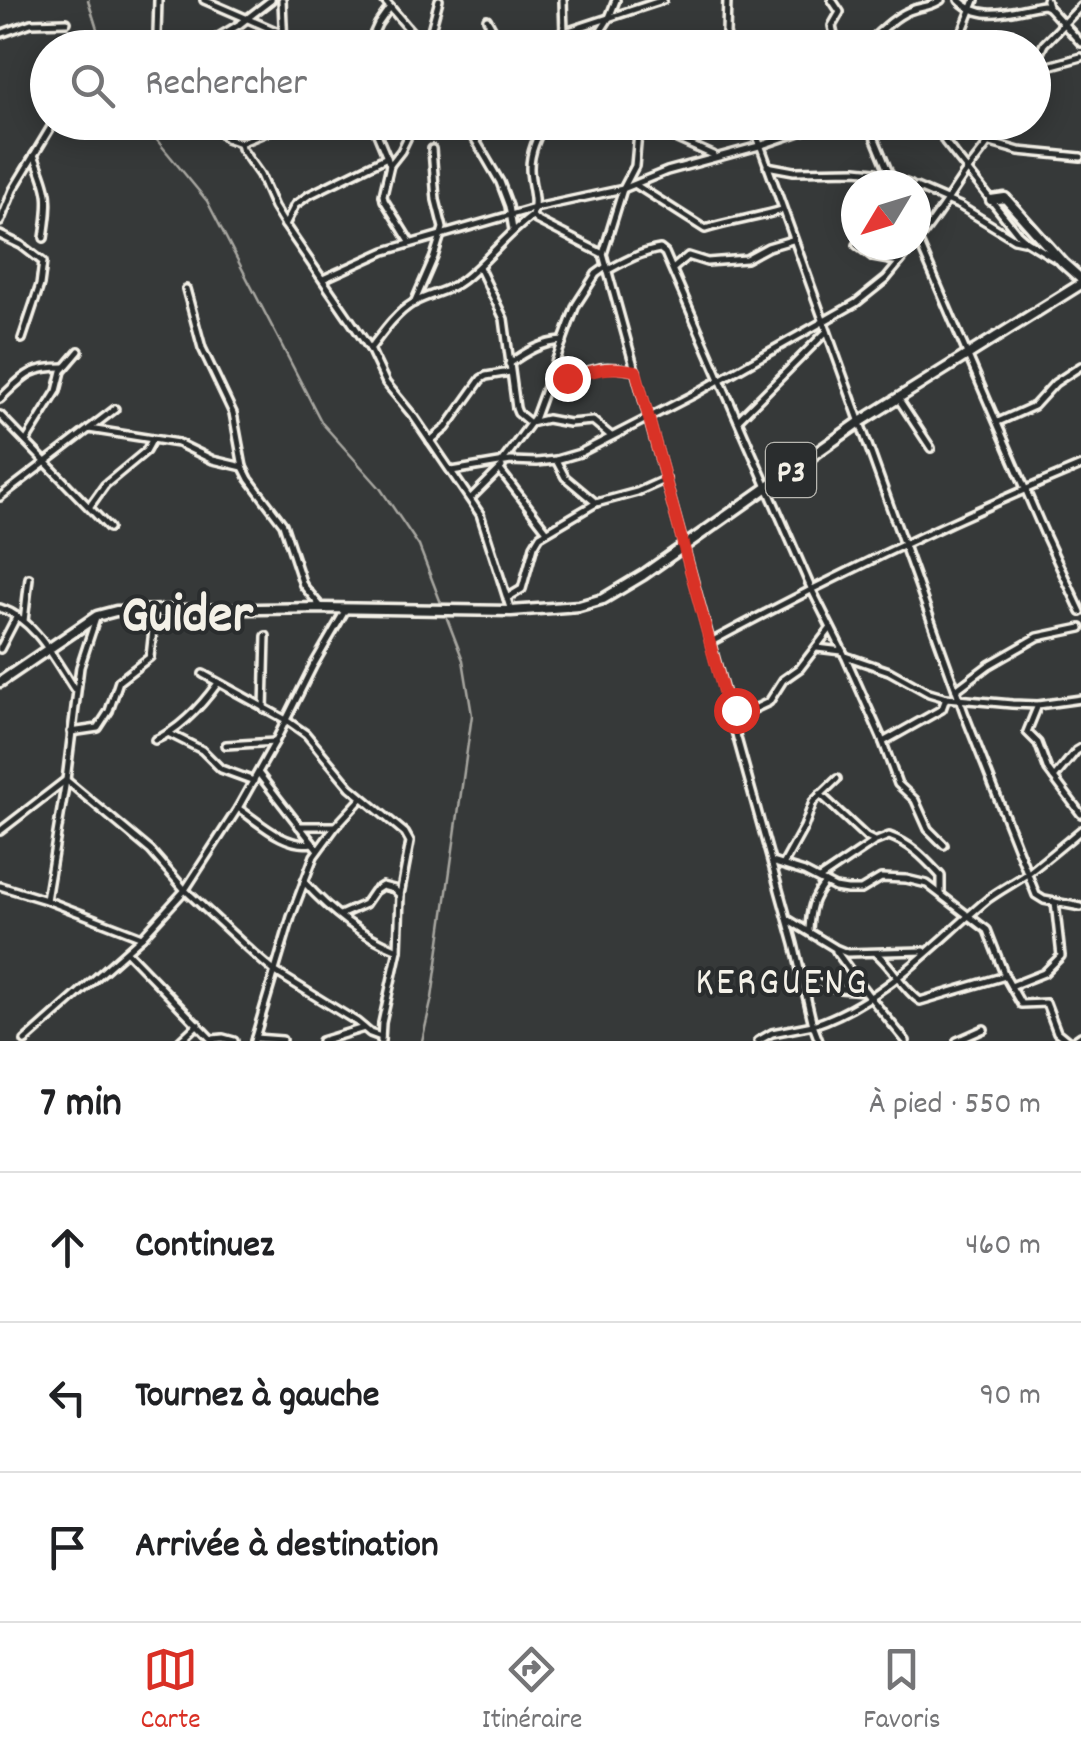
<!DOCTYPE html>
<html lang="fr">
<meta charset="utf-8">
<style>
:root{--surface:#fff;--page:#f6f6f6;--text:#202124;--muted:#757577;--line:#e0e0e0;--accent:#d93025}
body{margin:0;font-family:Dekko,sans-serif;background:var(--page);color:var(--text)}
.compass{position:absolute;left:841px;top:170px;width:90px;height:90px;border-radius:50%;background:var(--surface);box-shadow:0 5px 25px #0003;rotate:232deg}
.stop{position:absolute;width:30px;height:30px;margin:-22px;border:8px solid #d93025;border-radius:50%;background:#fff}
.stop.end{background:#d93025;border-color:#fff;box-shadow:0 2px 10px #0008}
.list{margin:0;padding:0;list-style:none}
h2{display:flex;justify-content:space-between;align-items:center;height:130px;margin:0;padding:0 40px;font-size:42px}
h2 small{font-size:32px;font-weight:400;color:var(--muted)}
.list li{display:grid;grid-template-columns:65px 1fr auto;gap:30px;align-items:center;box-sizing:border-box;height:150px;padding:0 40px;border-top:2px solid var(--line)}
.list b{display:block;font-size:38px;white-space:nowrap}
.list em{font-size:32px;font-style:normal;color:var(--muted)}
.icon{flex:none;width:55px;height:55px;fill:none;stroke:currentColor;stroke-width:2;stroke-linecap:round;stroke-linejoin:round}
.map{position:relative;flex:none;width:1081px;height:1041px;overflow:hidden}
.search{position:absolute;background:var(--surface);box-shadow:0 5px 25px #0003;left:30px;right:30px;top:30px;height:110px;display:flex;align-items:center;gap:25px;box-sizing:border-box;padding:0 35px;border-radius:55px;color:var(--muted);font-size:38px}
.sheet{height:580px;background:var(--surface)}
nav{display:flex;justify-content:space-around;align-items:center;box-sizing:border-box;height:140px;border-top:2px solid var(--line);background:var(--surface);font-size:28px;color:var(--muted)}
nav a{display:grid;justify-items:center;gap:5px}
nav .on{color:var(--accent)}
.map>svg:first-child{display:block}
.lines{fill:none;stroke-linecap:round;stroke-linejoin:round}
.stream{stroke:#a8a7a1;stroke-width:2.5}
.minor-casing{stroke:#f4f1e8;stroke-width:12}
.major-casing{stroke:#f4f1e8;stroke-width:15}
.minor{stroke:#2a2d2e;stroke-width:5}
.major{stroke:#2a2d2e;stroke-width:8}
.route{stroke:#d93025;stroke-width:12}
.labels{text-anchor:middle;stroke-width:8;stroke-linejoin:round;paint-order:stroke}
.shield{fill:#2a2d2e;stroke:#b7b6b0;stroke-width:2.5}
.shield-label{font-size:32px;font-weight:bold;fill:#f4f1e8}
.quarter-label{font-size:40px;letter-spacing:2.5px;fill:#f4f1e8;stroke:#2a2d2e}
.town-label{font-size:55px;font-weight:bold;fill:#f4f1e8;stroke:#2a2d2e}
</style>
<div class="map">
<svg width="1081" height="1041" viewBox="0 0 1081 1041">
<rect width="100%" height="100%" fill="#363939"/>
<filter id="ink" filterUnits="userSpaceOnUse"><feTurbulence type="fractalNoise" baseFrequency=".01" numOctaves="2"/><feDisplacementMap in="SourceGraphic" scale="20" xChannelSelector="R" yChannelSelector="G"/><feConvolveMatrix kernelMatrix="1 2 1 2 8 2 1 2 1" color-interpolation-filters="sRGB"/></filter>
<g filter="url(#ink)">
<g class="lines">
<g class="stream">
<path d="M 88,0 L 103,48"/>
<path d="M 142,122 L 207,201 L 322,423 L 380,488 L 419,546 L 463,660 L 472,715 L 432,998 L 422,1041"/>
</g>
<defs>
<g id="minor">
<path d="M 158,0 L 157,34 L 160,48"/>
<path d="M 204,0 L 292,38 L 326,48"/>
<path d="M 282,0 L 284,48"/>
<path d="M 384,0 L 414,35 L 427,45"/>
<path d="M 563,0 L 564,33"/>
<path d="M 727,0 L 726,33 L 729,48"/>
<path d="M 832,0 L 840,12 L 832,26 L 837,48"/>
<path d="M 959,0 C 982,24 1014,9 1043,5 L 1048,7"/>
<path d="M 1046,0 L 1048,7 L 1081,43"/>
<path d="M 487,19 L 503,48"/>
<path d="M 0,34 L 31,23 L 67,22"/>
<path d="M 427,45 L 439,0"/>
<path d="M 200,48 L 240,24 L 271,0"/>
<path d="M 367,48 L 378,24 L 390,7"/>
<path d="M 517,48 L 663,0"/>
<path d="M 590,48 L 609,18 L 616,0"/>
<path d="M 703,48 L 724,38 L 728,41"/>
<path d="M 862,48 C 876,36 892,18 909,11 C 923,5 927,9 941,0"/>
<path d="M 956,48 L 975,0"/>
<path d="M 1034,66 L 1044,44 L 1081,6"/>
<path d="M 1034,70 L 1081,57"/>
<path d="M 211,122 L 226,138 L 240,143"/>
<path d="M 291,122 L 240,143 L 241,148 L 260,175 L 274,207 L 285,225 L 370,349 L 386,383 L 414,417 L 480,514 L 511,611"/>
<path d="M 372,122 L 390,165 L 383,195 L 384,200 L 410,242"/>
<path d="M 465,122 L 500,182 L 509,206 L 513,230"/>
<path d="M 545,122 C 537,137 530,152 530,168 C 530,185 538,200 532,216 L 536,220 L 603,254"/>
<path d="M 639,122 L 635,166 L 623,189 L 603,254 L 794,944 L 813,1025 L 772,1033 L 758,1041"/>
<path d="M 752,122 L 965,715 L 1036,895 L 1044,900 L 1081,907"/>
<path d="M 868,122 L 894,185"/>
<path d="M 936,122 L 945,142 L 1018,234 L 1026,241 L 1056,259"/>
<path d="M 641,123 L 713,155"/>
<path d="M 667,134 L 672,122"/>
<path d="M 991,143 L 1019,151 L 1081,157"/>
<path d="M 34,155 C 50,193 50,198 44,238"/>
<path d="M 390,165 L 401,151 L 415,122"/>
<path d="M 767,166 L 794,171 L 856,170 L 875,172 L 911,185"/>
<path d="M 636,185 L 705,229 C 730,221 756,218 782,210"/>
<path d="M 916,187 L 960,206 L 1014,239 L 1023,241"/>
<path d="M 0,222 L 13,190 L 54,122"/>
<path d="M 285,225 L 295,205 L 309,195 L 387,157"/>
<path d="M 0,235 L 21,245 L 43,262 L 40,285 L 22,339"/>
<path d="M 916,235 L 1046,537 L 1081,612"/>
<path d="M 918,240 C 935,220 949,197 964,175 C 977,157 991,143 1000,122"/>
<path d="M 857,245 L 873,257 L 900,262"/>
<path d="M 479,267 L 504,319 L 516,408 L 518,413 L 530,423 L 547,419 L 569,423 L 593,421 L 611,436"/>
<path d="M 674,268 L 688,256 L 707,262 L 746,259 L 768,247 L 792,240"/>
<path d="M 608,270 C 625,261 641,252 660,249 L 665,253 L 811,588 L 845,656 L 881,737 L 898,784 L 915,800 L 928,829 L 944,845"/>
<path d="M 323,279 L 385,251 L 535,208 L 623,189 L 667,171 L 759,146 L 829,122"/>
<path d="M 186,289 L 202,348 L 233,413 L 243,467 L 249,479 L 283,524 L 303,585 L 322,608"/>
<path d="M 414,303 L 434,257 L 443,228 L 436,200 L 432,149"/>
<path d="M 370,349 C 383,332 395,314 413,303 C 429,294 448,292 463,280 C 488,260 506,235 532,216"/>
<path d="M 509,364 C 526,352 542,342 563,341"/>
<path d="M 548,378 C 567,378 582,372 600,368 C 613,366 624,369 636,371"/>
<path d="M 898,398 L 931,448"/>
<path d="M 0,399 C 25,375 29,367 65,367"/>
<path d="M 0,415 L 109,528"/>
<path d="M 738,420 L 826,332"/>
<path d="M 998,422 L 1034,406 L 1055,383 L 1081,366"/>
<path d="M 89,429 L 178,443 L 213,460 L 243,467"/>
<path d="M 26,441 L 57,391 L 62,371 L 79,351"/>
<path d="M 430,441 L 446,428 L 481,379 L 486,376 L 510,372"/>
<path d="M 556,460 L 565,477 L 596,503"/>
<path d="M 502,462 L 535,417 L 576,305 L 596,274 L 607,266"/>
<path d="M 500,470 L 547,531"/>
<path d="M 452,471 L 511,461 L 537,462 L 556,460 L 580,453 L 693,395 L 856,303 L 886,279 L 914,245"/>
<path d="M 0,497 L 115,409"/>
<path d="M 471,498 L 502,467"/>
<path d="M 90,506 L 105,485 L 146,451 L 152,440"/>
<path d="M 507,598 L 522,589 L 534,546 L 540,536 L 596,503 L 637,492 L 666,479"/>
<path d="M 0,608 C 35,619 55,660 74,689"/>
<path d="M 24,621 L 29,578"/>
<path d="M 711,642 C 832,577 955,518 1081,466"/>
<path d="M 817,648 L 842,651"/>
<path d="M 0,649 L 17,616"/>
<path d="M 845,656 L 889,671 L 929,693 L 946,698 L 1012,704 L 1038,705 L 1081,699"/>
<path d="M 203,674 L 286,720 L 306,734 L 350,787 L 405,833 L 410,842 L 400,895"/>
<path d="M 956,690 L 989,665 L 1038,637 L 1081,628"/>
<path d="M 1038,705 L 1027,732 L 1038,743 L 1048,770 L 1081,814"/>
<path d="M 264,709 L 266,636"/>
<path d="M 729,710 L 752,710 L 769,702 L 783,680 L 800,668 L 830,629"/>
<path d="M 71,732 L 98,728 L 109,711 L 119,681 L 150,657 L 155,612"/>
<path d="M 168,733 L 202,750 L 221,769 L 254,781"/>
<path d="M 155,740 C 181,729 202,705 218,683"/>
<path d="M 883,742 L 942,709 L 946,698"/>
<path d="M 226,745 L 275,742"/>
<path d="M 259,774 L 318,850"/>
<path d="M 1054,778 L 1076,751 L 1081,748"/>
<path d="M 820,794 L 866,837 L 874,841"/>
<path d="M 238,808 C 259,822 285,848 312,843"/>
<path d="M 299,826 L 336,826"/>
<path d="M 0,831 L 66,780 L 151,851 L 185,890 L 254,954 L 274,971 L 357,1022 L 370,1033 L 381,1037"/>
<path d="M 772,862 L 804,872 L 835,888 L 847,890 L 861,890 L 881,878 L 906,879 L 927,884 L 987,930 L 1005,976 L 1021,1004 L 1046,1003 L 1057,1032 L 1068,1041"/>
<path d="M 783,865 L 804,827 L 813,802 L 837,779"/>
<path d="M 819,879 L 874,842 L 889,836 C 912,844 925,859 941,876 L 941,893"/>
<path d="M 304,882 C 332,913 359,934 398,950"/>
<path d="M 0,886 L 46,900 L 142,937 L 185,890 L 238,808 L 275,742 L 313,666 L 346,609"/>
<path d="M 46,900 L 66,780 L 80,667 L 96,618"/>
<path d="M 340,915 L 365,904 L 374,891 L 382,886 L 394,889 L 400,895 L 398,950 L 382,1023 L 381,1041"/>
<path d="M 789,920 L 835,948 L 847,953 L 924,951"/>
<path d="M 809,930 C 810,910 812,899 825,883"/>
<path d="M 836,951 L 865,991 L 906,1041"/>
<path d="M 128,953 L 213,1041"/>
<path d="M 876,953 C 893,967 902,988 920,1001 L 1005,976"/>
<path d="M 804,980 L 840,989 L 865,991"/>
<path d="M 1011,986 L 1044,973 L 1061,956 L 1055,902"/>
<path d="M 255,1038 L 282,1040"/>
<path d="M 213,1039 L 223,1038 L 234,1041"/>
<path d="M 25,1041 L 142,937"/>
<path d="M 180,1041 L 198,1024"/>
<path d="M 254,1041 L 291,917 L 314,856 L 336,826 L 362,798"/>
<path d="M 321,1041 L 364,1028"/>
<path d="M 819,1041 L 813,1025 C 882,1003 934,944 988,899 C 1000,890 1014,883 1027,874 C 1045,860 1063,845 1081,830"/>
<path d="M 957,1041 L 984,1029"/>
<path d="M 1074,1041 L 1081,1036"/>
</g>
<g id="major">
<path d="M 991,200 L 1005,198 L 1063,263 L 1081,279"/>
<path d="M 0,682 L 97,616 L 116,611 L 322,608 L 511,611 L 579,606 L 603,599 L 643,575 L 860,422 L 1081,284"/>
</g>
</defs>
<use href="#minor" class="minor-casing"/>
<use href="#major" class="major-casing"/>
<use href="#minor" class="minor"/>
<use href="#major" class="major"/>
</g>
</g>
<g class="lines" filter="url(#ink)">
<path class="route" d="M 567,378 C 594,371 608,365 636,371 L 728,710 L 736,710"/>
</g>
<g class="labels">
<rect class="shield" x="766" y="443" width="50" height="54" rx="8"/>
<g class="shield-label">
<text x="791" y="481">P3</text>
</g>
<g class="quarter-label">
<text x="782" y="993">KERGUENG</text>
</g>
<g class="town-label">
<text x="187" y="630">Guider</text>
</g>
</g>
</svg>
<svg class="compass" viewBox="-18 -18 36 36"><path d="M0-13l5 13h-10z" fill="#e53935"/><path d="M0 13l5-13h-10z" fill="#757577"/></svg>
<div class="stop" style="left:736px;top:710px"></div>
<div class="stop end" style="left:567px;top:378px"></div>
<div class="search"><svg class="icon" aria-label="search" viewBox="0 0 24 24"><circle cx="10" cy="10" r="6"/><path d="M15 15l6 6"/></svg>Rechercher</div>
</div>
<section class="sheet">
<h2>7 min<small>À pied · 550 m</small></h2>
<ul class="list">
<li><svg class="icon" aria-label="ahead" viewBox="0 0 24 24"><path d="M12 20V5M6 11l6-6 6 6"/></svg><div><b>Continuez</b></div><em>460 m</em></li>
<li><svg class="icon" aria-label="left" viewBox="0 0 24 24"><path d="M17 20v-9H6M10 6l-5 5 5 5"/></svg><div><b>Tournez à gauche</b></div><em>90 m</em></li>
<li><svg class="icon" aria-label="arrive" viewBox="0 0 24 24"><path d="M6 21V4h12l-3 4 3 4H6"/></svg><div><b>Arrivée à destination</b></div></li>
</ul>
</section>
<nav>
<a class="on"><svg class="icon" aria-label="map" viewBox="0 0 24 24"><path d="M3 6l6-2 6 2 6-2v14l-6 2-6-2-6 2zM9 4v14M15 6v14"/></svg>Carte</a>
<a><svg class="icon" aria-label="directions" viewBox="0 0 24 24"><path d="M12 3l9 9-9 9-9-9zM9 14v-3h6M13 9l2 2-2 2"/></svg>Itinéraire</a>
<a><svg class="icon" aria-label="saved" viewBox="0 0 24 24"><path d="M7 4h10v16l-5-4-5 4z"/></svg>Favoris</a>
</nav>
